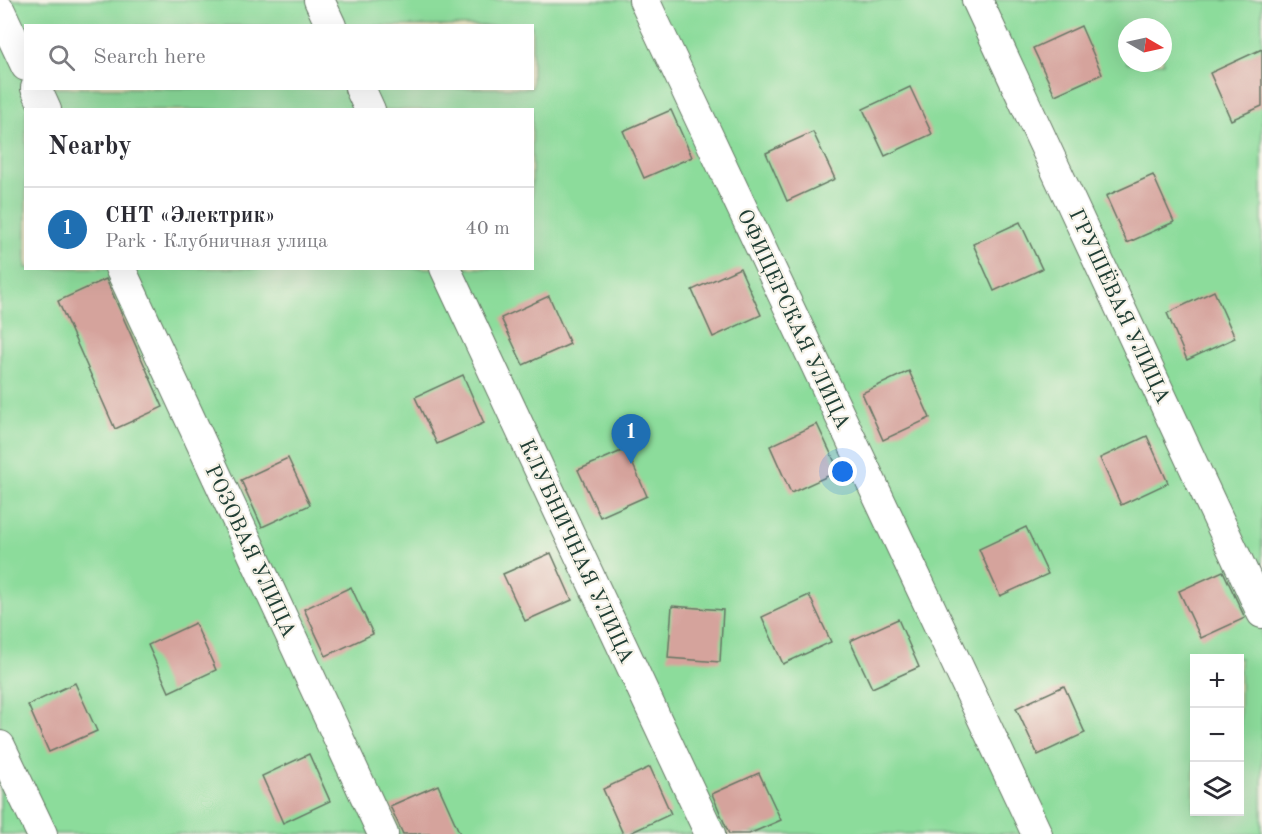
<!DOCTYPE html>
<meta charset="utf-8">
<style>
:root{--surface:#fff;--page:#f2f2f3;--text:#2b2b33;--muted:#7c7c81;--line:#e1e1e2;--accent:#1f6fb2}
body{margin:0;font-family:"Old Standard TT",serif;background:var(--page);color:var(--text)}
.controls{position:absolute;right:18px;bottom:18px;display:grid;overflow:hidden;border-radius:0px;box-shadow:0 6px 24px #0002}
.controls button{width:54px;height:54px;display:grid;place-items:center;padding:0;border:0;border-bottom:2px solid var(--line);background:var(--surface);color:var(--text);font:30px sans-serif}
.compass{position:absolute;left:1118px;top:18px;width:54px;height:54px;border-radius:50%;background:var(--surface);box-shadow:0 6px 24px #0002;rotate:99deg}
.you{position:absolute;left:843px;top:472px;width:21px;height:21px;margin:-15px;border:4px solid #fff;border-radius:50%;background:#1a73e8;box-shadow:0 0 0 9px #1a73e833}
.badge{display:grid;place-items:center;width:39px;height:39px;border-radius:50%;background:var(--accent);color:#fff;font-size:20px;font-weight:700}
.pin{position:absolute;translate:-50% -50px;filter:drop-shadow(0 2px 3px #0008)}
.pin::after{content:'';position:absolute;top:32px;width:21px;height:18px;background:inherit;clip-path:polygon(0 0,100% 0,50% 100%)}
.list{margin:0;padding:0;list-style:none}
h2{display:flex;justify-content:space-between;align-items:center;height:78px;margin:0;padding:0 24px;font-size:26px}
h2 small{font-size:20px;font-weight:400;color:var(--muted)}
.list li{display:grid;grid-template-columns:39px 1fr auto;gap:18px;align-items:center;box-sizing:border-box;height:84px;padding:0 24px;border-top:2px solid var(--line)}
.list b{display:block;font-size:22px;white-space:nowrap}
.list p{margin:0;font-size:20px;white-space:nowrap;color:var(--muted)}
.list em{font-size:20px;font-style:normal;color:var(--muted)}
.icon{flex:none;width:33px;height:33px;fill:none;stroke:currentColor;stroke-width:2;stroke-linecap:round;stroke-linejoin:round}
.map{position:relative;flex:none;width:1262px;height:834px;overflow:hidden}
.search{position:absolute;background:var(--surface);box-shadow:0 6px 24px #0002;left:24px;top:24px;width:510px;height:66px;display:flex;align-items:center;gap:15px;box-sizing:border-box;padding:0 21px;border-radius:0px;color:var(--muted);font-size:22px}
.panel{position:absolute;background:var(--surface);box-shadow:0 6px 24px #0002;left:24px;top:108px;width:510px;height:162px;border-radius:0px}
.map>svg:first-child{display:block}
.green{fill:#8cdc9b;stroke:#568c68;stroke-width:1.5;fill-rule:evenodd}
.building{fill:#d5a39c}
.lines{fill:none;stroke-linecap:round;stroke-linejoin:round}
.minor-casing{stroke:#657664;stroke-width:32}
.minor{stroke:#fff;stroke-width:30}
.labels{text-anchor:middle;stroke-width:4.5;stroke-linejoin:round;paint-order:stroke}
.street-label{font-size:21px;fill:#1f3d34;stroke:#f7f3e8}
</style>
<div class="map">
<svg width="1262" height="834" viewBox="0 0 1262 834">
<rect width="100%" height="100%" fill="#f7f3e8"/>
<filter id="ink" filterUnits="userSpaceOnUse"><feTurbulence type="fractalNoise" baseFrequency=".0167" numOctaves="2"/><feDisplacementMap in="SourceGraphic" scale="12" xChannelSelector="R" yChannelSelector="G"/><feConvolveMatrix kernelMatrix="1 2 1 2 8 2 1 2 1" color-interpolation-filters="sRGB"/></filter>
<filter id="wash" filterUnits="userSpaceOnUse"><feTurbulence type="fractalNoise" baseFrequency=".008" numOctaves="4" result="noise"/><feDisplacementMap in="SourceGraphic" scale="24" xChannelSelector="R" yChannelSelector="G"/><feGaussianBlur stdDeviation="1.35" result="paint"/><feColorMatrix in="noise" values="0 0 0 0 0 0 0 0 0 0 0 0 0 0 0 0 0 1.4 0 .05"/><feComposite in="paint" operator="in"/></filter>
<g filter="url(#wash)">
<rect width="100%" height="100%" fill="#e8e1be"/>
<path class="green" d="M 0,0 L 1262,0 L 1262,834 L 0,834 ZM 26,26 L 532,26 L 532,88 L 26,88 ZM 1127,27 L 1163,27 L 1163,63 L 1127,63 ZM 26,110 L 532,110 L 532,268 L 26,268 ZM 1194,658 L 1240,658 L 1240,812 L 1194,812 Z"/>
<g id="blocks">
<g class="building">
<path d="M 1081,26 L 1102,74 L 1055,95 L 1033,48 Z"/>
<path d="M 1262,49 L 1262,106 L 1231,120 L 1210,73 Z"/>
<path d="M 910,87 L 932,134 L 885,156 L 863,109 Z"/>
<path d="M 671,110 L 692,157 L 644,178 L 623,131 Z"/>
<path d="M 813,132 L 835,179 L 787,201 L 766,153 Z"/>
<path d="M 1153,175 L 1174,222 L 1127,243 L 1106,196 Z"/>
<path d="M 1020,222 L 1042,269 L 994,291 L 973,244 Z"/>
<path d="M 740,268 L 761,315 L 713,337 L 692,290 Z"/>
<path d="M 106,279 L 163,407 L 115,429 L 58,301 Z"/>
<path d="M 1214,291 L 1235,338 L 1187,360 L 1167,313 Z"/>
<path d="M 549,296 L 570,344 L 523,365 L 501,318 Z"/>
<path d="M 909,371 L 930,418 L 883,440 L 862,393 Z"/>
<path d="M 463,375 L 484,423 L 437,444 L 415,397 Z"/>
<path d="M 817,424 L 839,471 L 791,493 L 770,446 Z"/>
<path d="M 1147,436 L 1168,483 L 1121,505 L 1100,458 Z"/>
<path d="M 626,449 L 647,496 L 600,517 L 578,470 Z"/>
<path d="M 288,458 L 310,505 L 262,527 L 241,480 Z"/>
<path d="M 1026,527 L 1048,574 L 1000,596 L 979,549 Z"/>
<path d="M 551,553 L 572,600 L 525,621 L 503,574 Z"/>
<path d="M 1223,571 L 1245,618 L 1201,638 L 1179,591 Z"/>
<path d="M 351,587 L 373,634 L 326,656 L 304,609 Z"/>
<path d="M 809,595 L 831,642 L 783,664 L 762,617 Z"/>
<path d="M 672,606 L 723,610 L 720,662 L 668,658 Z"/>
<path d="M 898,619 L 919,667 L 872,688 L 850,641 Z"/>
<path d="M 195,623 L 216,670 L 169,692 L 148,645 Z"/>
<path d="M 75,683 L 97,731 L 49,752 L 28,705 Z"/>
<path d="M 1064,686 L 1085,733 L 1038,755 L 1016,708 Z"/>
<path d="M 309,754 L 330,801 L 283,823 L 262,776 Z"/>
<path d="M 650,767 L 671,814 L 628,834 L 623,834 L 603,789 Z"/>
<path d="M 759,773 L 781,820 L 749,834 L 729,834 L 712,794 Z"/>
<path d="M 438,785 L 460,834 L 403,834 L 390,806 Z"/>
</g>
</g>
</g>
<g filter="url(#ink)">
<use href="#blocks" fill-opacity="0" stroke="#657664" stroke-width="1.5"/>
<g class="lines">
<defs>
<g id="minor">
<path d="M 319,0 L 331,26"/>
<path d="M 644,0 L 1037,834"/>
<path d="M 977,0 L 1262,613"/>
<path d="M 0,11 L 26,66"/>
<path d="M 36,88 L 46,110"/>
<path d="M 360,88 L 370,110"/>
<path d="M 120,268 L 383,834"/>
<path d="M 445,268 L 710,834"/>
<path d="M 0,746 L 42,834"/>
</g>
</defs>
<use href="#minor" class="minor-casing"/>
<use href="#minor" class="minor"/>
</g>
</g>
<g class="labels">
<g class="street-label">
<text transform="translate(1120 306) rotate(65)" y="7">ГРУШЁВАЯ УЛИЦА</text>
<text transform="translate(794 319) rotate(65)" y="7">ОФИЦЕРСКАЯ УЛИЦА</text>
<text transform="translate(251 551) rotate(65)" y="7">РОЗОВАЯ УЛИЦА</text>
<text transform="translate(577 551) rotate(65)" y="7">КЛУБНИЧНАЯ УЛИЦА</text>
</g>
</g>
</svg>
<div class="controls">
<button>+</button>
<button>−</button>
<button><svg class="icon" aria-label="layers" viewBox="0 0 24 24"><path d="M12 4l9 5-9 5-9-5zM3 14l9 5 9-5"/></svg></button>
</div>
<svg class="compass" viewBox="-18 -18 36 36"><path d="M0-13l5 13h-10z" fill="#e53935"/><path d="M0 13l5-13h-10z" fill="#7c7c81"/></svg>
<div class="you"></div>
<div class="pin badge" style="left:631px;top:464px">1</div>
<div class="search"><svg class="icon" aria-label="search" viewBox="0 0 24 24"><circle cx="10" cy="10" r="6"/><path d="M15 15l6 6"/></svg>Search here</div>
<section class="panel">
<h2>Nearby<small></small></h2>
<ul class="list">
<li><span class="badge">1</span><div><b>СНТ «Электрик»</b><p>Park · Клубничная улица</p></div><em>40 m</em></li>
</ul>
</section>
</div>
